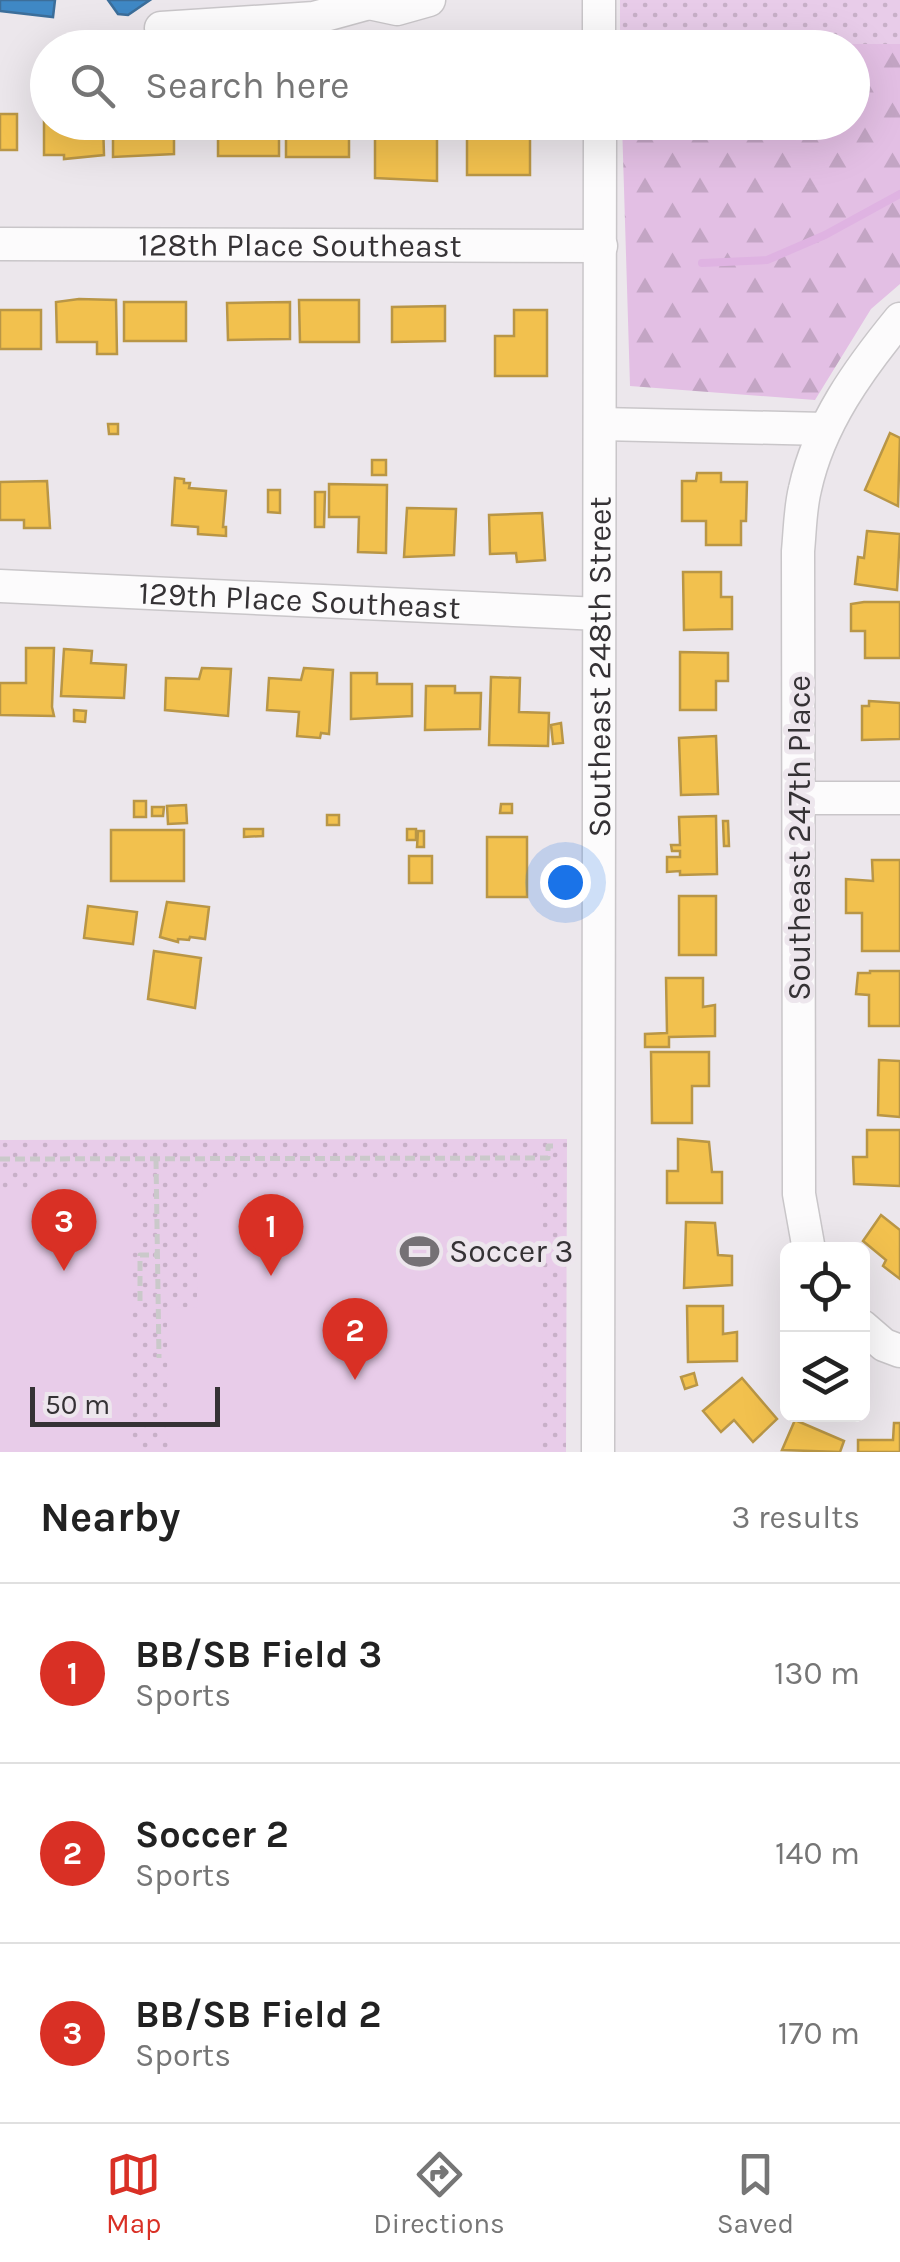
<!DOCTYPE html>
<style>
:root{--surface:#fff;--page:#f6f6f6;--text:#222;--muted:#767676;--line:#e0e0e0;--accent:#d93025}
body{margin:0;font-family:Karla,sans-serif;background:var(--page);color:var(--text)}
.controls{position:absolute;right:30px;bottom:30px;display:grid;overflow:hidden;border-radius:15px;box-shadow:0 10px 40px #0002}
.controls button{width:90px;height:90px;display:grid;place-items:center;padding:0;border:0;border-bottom:2px solid var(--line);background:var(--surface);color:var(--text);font:50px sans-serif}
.scale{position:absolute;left:30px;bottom:25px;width:190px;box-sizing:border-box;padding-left:10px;border:5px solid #353235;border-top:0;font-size:28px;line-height:35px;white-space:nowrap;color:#353235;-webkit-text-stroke:8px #ede6ed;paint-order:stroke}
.you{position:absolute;left:565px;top:882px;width:35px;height:35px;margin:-25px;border:8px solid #fff;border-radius:50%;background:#1a73e8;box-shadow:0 0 0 15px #1a73e833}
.badge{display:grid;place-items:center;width:65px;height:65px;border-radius:50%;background:var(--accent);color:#fff;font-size:32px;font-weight:700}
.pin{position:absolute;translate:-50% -82px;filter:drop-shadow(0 2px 5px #0008)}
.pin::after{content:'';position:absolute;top:52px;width:35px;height:30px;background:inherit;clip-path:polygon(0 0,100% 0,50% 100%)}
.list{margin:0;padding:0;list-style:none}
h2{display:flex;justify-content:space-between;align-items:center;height:130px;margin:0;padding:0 40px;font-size:42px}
h2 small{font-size:32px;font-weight:400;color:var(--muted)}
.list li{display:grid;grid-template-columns:65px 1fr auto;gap:30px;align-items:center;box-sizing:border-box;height:180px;padding:0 40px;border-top:2px solid var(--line)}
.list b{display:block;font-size:38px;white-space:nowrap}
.list p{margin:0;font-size:32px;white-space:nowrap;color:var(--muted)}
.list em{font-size:32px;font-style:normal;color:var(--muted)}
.icon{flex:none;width:55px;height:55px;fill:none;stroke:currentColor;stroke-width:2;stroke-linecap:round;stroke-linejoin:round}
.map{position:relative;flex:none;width:900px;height:1452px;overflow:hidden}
.search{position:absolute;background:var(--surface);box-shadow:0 10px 40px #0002;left:30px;right:30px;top:30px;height:110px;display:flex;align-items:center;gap:25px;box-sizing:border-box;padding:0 35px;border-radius:55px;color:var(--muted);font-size:38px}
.sheet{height:670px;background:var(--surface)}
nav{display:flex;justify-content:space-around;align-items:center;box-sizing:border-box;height:140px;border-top:2px solid var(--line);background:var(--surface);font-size:28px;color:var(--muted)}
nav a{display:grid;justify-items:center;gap:5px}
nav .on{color:var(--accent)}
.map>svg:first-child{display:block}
.forest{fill:url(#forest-firs)}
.park{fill:url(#park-dots)}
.pitch{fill:#e8cce9}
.homes{fill:#f2c14e;stroke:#b99646;stroke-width:2.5}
.schools{fill:#3f88c5;stroke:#3c6e9a;stroke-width:2.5}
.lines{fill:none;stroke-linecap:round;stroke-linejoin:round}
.stream{stroke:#dfb3e2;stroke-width:8}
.minor-casing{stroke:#c9c6c9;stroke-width:35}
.path{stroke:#cac9ca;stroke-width:5;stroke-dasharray:10 5;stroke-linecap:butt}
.minor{stroke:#fcfbfc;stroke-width:32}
.labels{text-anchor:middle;stroke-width:10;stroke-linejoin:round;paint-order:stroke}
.street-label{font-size:32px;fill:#353235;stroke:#ede6ed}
.poi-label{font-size:32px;fill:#353235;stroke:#ede6ed;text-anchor:start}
</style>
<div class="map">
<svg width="900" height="1452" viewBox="0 0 900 1452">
<defs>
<pattern id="forest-firs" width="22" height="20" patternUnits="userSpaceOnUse" patternTransform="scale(2.5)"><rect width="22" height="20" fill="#e3bfe4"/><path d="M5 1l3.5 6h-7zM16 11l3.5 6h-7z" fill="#c3a5c4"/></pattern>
<pattern id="park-dots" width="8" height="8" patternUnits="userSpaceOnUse" patternTransform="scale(2.5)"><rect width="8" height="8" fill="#e8cce9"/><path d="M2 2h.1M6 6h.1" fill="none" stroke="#c8b0c8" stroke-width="1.8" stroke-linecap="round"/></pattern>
</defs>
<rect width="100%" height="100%" fill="#ece7ec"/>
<path class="forest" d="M 620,44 L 900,44 L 900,284 L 871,309 L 815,400 L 630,386 L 622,123 L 852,122 L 852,48 L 620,48 Z"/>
<g class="park">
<rect x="620" y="0" width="280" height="44"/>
<path d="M 567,1139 L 566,1452 L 0,1452 L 0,1140 Z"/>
</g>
<g class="pitch">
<path d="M 41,1178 L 111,1178 L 128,1197 L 128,1452 L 0,1452 L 0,1190 L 40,1190 Z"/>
<path d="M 213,1181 L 533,1182 L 543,1196 L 542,1452 L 168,1452 L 167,1308 L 197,1307 L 198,1195 Z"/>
</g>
<g class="homes">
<path d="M 36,86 L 48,86 L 48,98 L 37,99 Z"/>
<rect x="0" y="114" width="17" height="36"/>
<path d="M 44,114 L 48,114 L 48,122 L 103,122 L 104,155 L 64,159 L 64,155 L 44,155 Z"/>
<path d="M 113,122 L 174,122 L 174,154 L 113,157 Z"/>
<rect x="218" y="122" width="61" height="34"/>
<rect x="286" y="122" width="63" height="35"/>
<rect x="467" y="135" width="63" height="40"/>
<path d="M 375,138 L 437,138 L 437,181 L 375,178 Z"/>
<path d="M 79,299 L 116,300 L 117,354 L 97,354 L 97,342 L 57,342 L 56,302 Z"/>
<path d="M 299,300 L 359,300 L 359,342 L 300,342 Z"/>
<rect x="124" y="302" width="62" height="39"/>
<path d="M 290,302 L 290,339 L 228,340 L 227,303 Z"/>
<path d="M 445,306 L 445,341 L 392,342 L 392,307 Z"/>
<rect x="0" y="310" width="41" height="39"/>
<path d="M 514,310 L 547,310 L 547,376 L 495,376 L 495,336 L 514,336 Z"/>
<path d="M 108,424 L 118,424 L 118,434 L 109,434 Z"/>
<path d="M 890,433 L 900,438 L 898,506 L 865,490 Z"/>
<rect x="372" y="460" width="14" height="15"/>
<path d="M 697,473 L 721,473 L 721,482 L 747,482 L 746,521 L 741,521 L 741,545 L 706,545 L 706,521 L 682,521 L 682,481 L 696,481 Z"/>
<path d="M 175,478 L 184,479 L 184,483 L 190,483 L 189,488 L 226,491 L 223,527 L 226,527 L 226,536 L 198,534 L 198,527 L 172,525 Z"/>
<path d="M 47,481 L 50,528 L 24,528 L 24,520 L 0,520 L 0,482 Z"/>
<path d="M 329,484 L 387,485 L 386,553 L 358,552 L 359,517 L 329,517 Z"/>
<path d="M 268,490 L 280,490 L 280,513 L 268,512 Z"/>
<path d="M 315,492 L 325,492 L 324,527 L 315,527 Z"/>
<path d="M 407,508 L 456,509 L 454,555 L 404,557 Z"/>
<path d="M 542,513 L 545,560 L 517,562 L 516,553 L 490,554 L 489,515 Z"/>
<path d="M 867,531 L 900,534 L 897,590 L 855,584 L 858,557 L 864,558 Z"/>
<path d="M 683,572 L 721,572 L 721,597 L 732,597 L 732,629 L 684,630 Z"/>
<path d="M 864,602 L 900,602 L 900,658 L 865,658 L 865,631 L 851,631 L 851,604 Z"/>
<path d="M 26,648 L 54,648 L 52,707 L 54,716 L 0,715 L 0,683 L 26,683 Z"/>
<path d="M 64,649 L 92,651 L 91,663 L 126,665 L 124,698 L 61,696 Z"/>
<path d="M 680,652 L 728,653 L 728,681 L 716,681 L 716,710 L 680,710 Z"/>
<path d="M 202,668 L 231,669 L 228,716 L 165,710 L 166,678 L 199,679 Z"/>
<path d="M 304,668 L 333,670 L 329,734 L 321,733 L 320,738 L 297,736 L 299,712 L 267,710 L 269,678 L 301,680 Z"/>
<path d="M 351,673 L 377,673 L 377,684 L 412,684 L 412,716 L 351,719 Z"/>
<path d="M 491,677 L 520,678 L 519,712 L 549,713 L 548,746 L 489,745 Z"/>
<path d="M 426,686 L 455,686 L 455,693 L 481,693 L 480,729 L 425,730 Z"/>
<path d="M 869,701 L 900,703 L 900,739 L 862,740 L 862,706 L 869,706 Z"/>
<path d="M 74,710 L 86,711 L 85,722 L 74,721 Z"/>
<path d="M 561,723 L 563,743 L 553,744 L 551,725 Z"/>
<path d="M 716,736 L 718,794 L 681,795 L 679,738 Z"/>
<rect x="134" y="801" width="12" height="16"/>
<path d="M 501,804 L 512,804 L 512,813 L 500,813 Z"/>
<path d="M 186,805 L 187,823 L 168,824 L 167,806 Z"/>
<path d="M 152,807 L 164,807 L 163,816 L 152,816 Z"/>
<rect x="327" y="815" width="12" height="10"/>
<path d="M 716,816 L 717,874 L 680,875 L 680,871 L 667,872 L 667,857 L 680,857 L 680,851 L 672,851 L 671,845 L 680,845 L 679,817 Z"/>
<path d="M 723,821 L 728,821 L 729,846 L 724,846 Z"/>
<path d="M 244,829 L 263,829 L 263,836 L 244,837 Z"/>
<rect x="407" y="829" width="9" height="11"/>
<rect x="111" y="830" width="73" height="51"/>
<path d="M 418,831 L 424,831 L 424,847 L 417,847 Z"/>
<rect x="487" y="837" width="40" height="60"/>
<rect x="409" y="856" width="23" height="27"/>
<path d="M 872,860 L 900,860 L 900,951 L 862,951 L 862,913 L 846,913 L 846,879 L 873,881 Z"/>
<rect x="679" y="896" width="37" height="59"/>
<path d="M 167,902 L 209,907 L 205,939 L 190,937 L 189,940 L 178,939 L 178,942 L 160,937 Z"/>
<path d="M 88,906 L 137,912 L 133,944 L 84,938 Z"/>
<path d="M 154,951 L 201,958 L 195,1008 L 148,999 Z"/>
<path d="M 870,971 L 900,971 L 900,1026 L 869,1026 L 869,995 L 856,994 L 858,973 L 870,973 Z"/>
<path d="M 666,978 L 703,978 L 703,1007 L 715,1005 L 715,1036 L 669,1037 L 669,1047 L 645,1047 L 645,1034 L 667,1033 Z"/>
<path d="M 651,1052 L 709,1052 L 709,1086 L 692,1086 L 692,1123 L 652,1123 Z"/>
<path d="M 879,1060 L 900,1061 L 900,1117 L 878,1115 Z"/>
<path d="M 867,1130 L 900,1130 L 900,1186 L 854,1184 L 853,1157 L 867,1157 Z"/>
<path d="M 678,1139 L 709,1142 L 712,1172 L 722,1172 L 722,1203 L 667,1203 L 667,1171 L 678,1171 Z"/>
<path d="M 881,1215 L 900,1230 L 900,1279 L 883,1266 L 886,1260 L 863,1241 Z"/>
<path d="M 686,1222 L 715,1223 L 718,1255 L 732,1256 L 732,1285 L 684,1288 Z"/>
<path d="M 687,1306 L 723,1306 L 723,1334 L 737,1332 L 737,1361 L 688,1362 Z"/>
<path d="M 694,1373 L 697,1385 L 685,1389 L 681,1377 Z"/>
<path d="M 742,1378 L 777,1419 L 753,1442 L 734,1420 L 721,1432 L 703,1411 Z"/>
<path d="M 795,1420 L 844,1441 L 840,1452 L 782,1450 Z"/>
<path d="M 894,1423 L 900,1423 L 900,1452 L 858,1452 L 858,1440 L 893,1440 Z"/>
</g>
<g class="schools">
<path d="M 0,0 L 55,0 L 53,17 L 0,11 Z"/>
<path d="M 108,0 L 150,0 L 128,15 L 118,14 Z"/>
</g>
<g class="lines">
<path class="stream" d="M 702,263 L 767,260 L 825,235 L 900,194"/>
<defs>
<g id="minor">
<path d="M 355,0 L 397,9 L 429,0"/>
<path d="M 599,0 L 599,48"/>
<path d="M 161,28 L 314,18 L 365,4"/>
<path id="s1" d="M 0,244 L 601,246"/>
<path d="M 601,424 L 825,429"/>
<path id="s2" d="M 0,586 L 599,614"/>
<path d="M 800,798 L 900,798"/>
<path d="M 809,1250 L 799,1194 L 798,551 C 800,531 800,509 805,489 C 819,424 859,369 900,319"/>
<path d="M 862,1326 L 884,1345 L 900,1351"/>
<path id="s3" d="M 598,1452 L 600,122"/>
</g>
</defs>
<use href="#minor" class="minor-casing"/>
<g class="path">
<path d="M 0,1159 L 548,1158 L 548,1146 L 558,1146"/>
<path d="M 156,1159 L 159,1358"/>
<path d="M 140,1301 L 140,1255 L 156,1255"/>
</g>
<use href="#minor" class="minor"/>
</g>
<defs>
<symbol id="stadium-bare" viewBox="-9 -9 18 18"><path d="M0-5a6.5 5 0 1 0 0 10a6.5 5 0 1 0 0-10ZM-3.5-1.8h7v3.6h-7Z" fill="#757175" stroke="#ede6ed" stroke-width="2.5" paint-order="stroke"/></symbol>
</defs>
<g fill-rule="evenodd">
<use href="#stadium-bare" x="392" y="1224" width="55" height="55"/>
</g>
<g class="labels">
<g class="street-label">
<text dy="11" stroke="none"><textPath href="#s1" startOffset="300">128th Place Southeast</textPath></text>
<text dy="11" stroke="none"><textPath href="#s2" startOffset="300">129th Place Southeast</textPath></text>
<text dy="11" stroke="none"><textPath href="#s3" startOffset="785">Southeast 248th Street</textPath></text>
<text transform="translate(799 838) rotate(-90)" y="11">Southeast 247th Place</text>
</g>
<g class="poi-label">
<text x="449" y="1262">Soccer 3</text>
</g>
</g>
</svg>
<div class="controls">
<button><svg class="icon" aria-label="locate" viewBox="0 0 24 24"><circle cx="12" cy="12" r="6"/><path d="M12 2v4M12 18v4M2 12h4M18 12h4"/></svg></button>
<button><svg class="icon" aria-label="layers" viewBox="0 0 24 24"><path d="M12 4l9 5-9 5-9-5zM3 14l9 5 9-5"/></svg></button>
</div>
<div class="scale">50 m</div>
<div class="you"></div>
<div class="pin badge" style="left:271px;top:1276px">1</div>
<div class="pin badge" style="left:355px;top:1380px">2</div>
<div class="pin badge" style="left:64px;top:1271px">3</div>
<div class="search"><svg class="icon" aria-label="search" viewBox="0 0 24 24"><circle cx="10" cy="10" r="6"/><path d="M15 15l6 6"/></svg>Search here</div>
</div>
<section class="sheet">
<h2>Nearby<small>3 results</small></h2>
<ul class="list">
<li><span class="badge">1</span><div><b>BB/SB Field 3</b><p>Sports</p></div><em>130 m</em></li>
<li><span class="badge">2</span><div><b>Soccer 2</b><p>Sports</p></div><em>140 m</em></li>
<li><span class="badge">3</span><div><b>BB/SB Field 2</b><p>Sports</p></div><em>170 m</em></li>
</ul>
</section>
<nav>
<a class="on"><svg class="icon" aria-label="map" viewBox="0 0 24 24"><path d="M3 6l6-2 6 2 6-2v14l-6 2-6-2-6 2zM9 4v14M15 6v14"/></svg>Map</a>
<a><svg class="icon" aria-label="directions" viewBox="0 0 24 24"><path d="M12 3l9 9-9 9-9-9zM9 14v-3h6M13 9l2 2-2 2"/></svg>Directions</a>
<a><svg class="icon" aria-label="saved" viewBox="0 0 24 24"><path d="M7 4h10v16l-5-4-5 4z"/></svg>Saved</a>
</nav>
